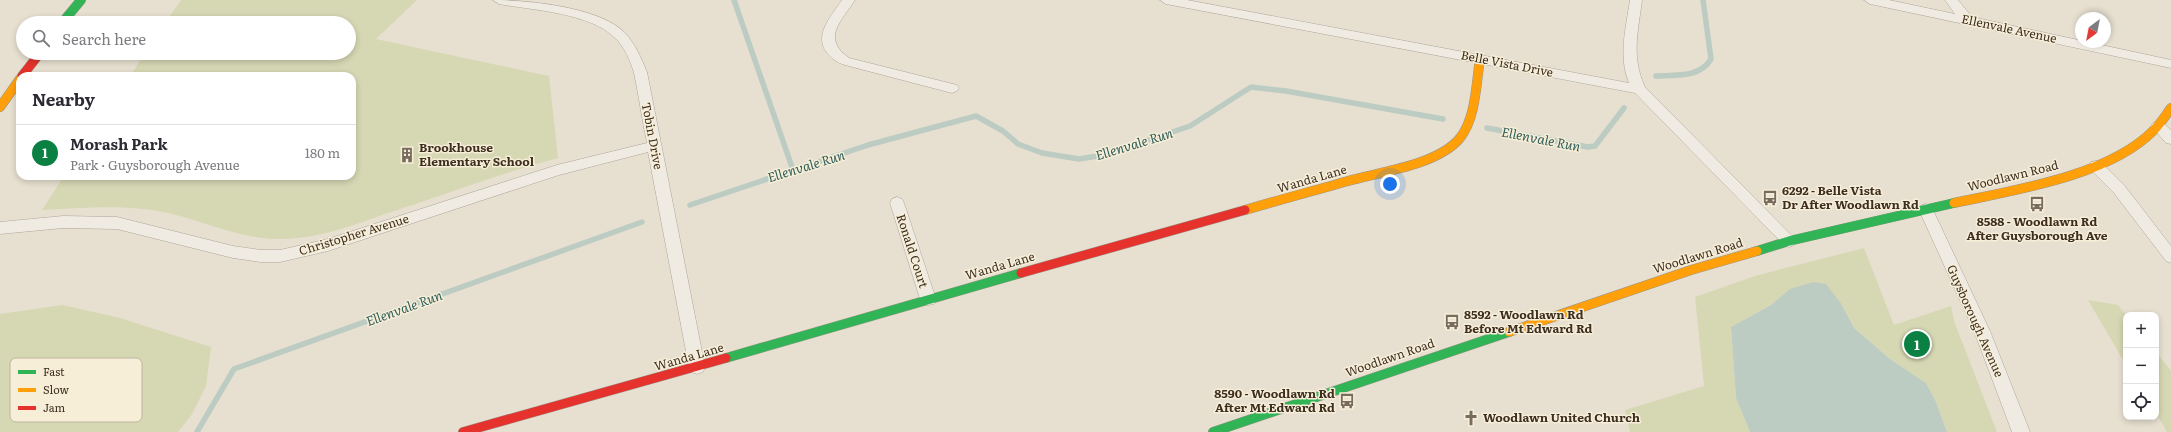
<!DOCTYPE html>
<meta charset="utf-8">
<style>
:root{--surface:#fff;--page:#f7f7f7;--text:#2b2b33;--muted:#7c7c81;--line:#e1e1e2;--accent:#0b8043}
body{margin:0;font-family:Literata,serif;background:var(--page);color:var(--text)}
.controls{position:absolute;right:12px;bottom:12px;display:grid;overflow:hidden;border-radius:8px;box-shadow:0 2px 6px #0003}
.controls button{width:36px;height:36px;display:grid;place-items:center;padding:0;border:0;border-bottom:1px solid var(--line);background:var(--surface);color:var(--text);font:20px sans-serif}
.compass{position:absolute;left:2075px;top:12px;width:36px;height:36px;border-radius:50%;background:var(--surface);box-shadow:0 2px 6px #0003;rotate:212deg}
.you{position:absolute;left:1390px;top:184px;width:14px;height:14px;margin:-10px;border:3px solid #fff;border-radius:50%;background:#1a73e8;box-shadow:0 0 0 6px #1a73e833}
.badge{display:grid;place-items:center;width:26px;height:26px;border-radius:50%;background:var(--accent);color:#fff;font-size:13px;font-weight:700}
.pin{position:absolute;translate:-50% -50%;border:2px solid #fff;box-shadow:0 1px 4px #0006}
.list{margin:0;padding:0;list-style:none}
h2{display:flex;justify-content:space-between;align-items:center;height:52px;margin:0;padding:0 16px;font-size:17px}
h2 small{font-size:13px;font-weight:400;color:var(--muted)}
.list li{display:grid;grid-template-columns:26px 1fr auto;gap:12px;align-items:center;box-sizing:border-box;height:56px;padding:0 16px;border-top:1px solid var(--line)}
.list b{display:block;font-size:15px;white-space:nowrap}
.list p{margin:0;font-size:13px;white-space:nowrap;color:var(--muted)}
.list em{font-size:13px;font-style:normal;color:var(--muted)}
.icon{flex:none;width:22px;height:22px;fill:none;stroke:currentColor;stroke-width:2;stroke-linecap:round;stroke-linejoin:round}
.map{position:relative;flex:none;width:2171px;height:432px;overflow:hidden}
.search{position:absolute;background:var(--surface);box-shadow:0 2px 6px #0003;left:16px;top:16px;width:340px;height:44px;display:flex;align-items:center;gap:10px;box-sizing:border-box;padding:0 14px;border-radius:22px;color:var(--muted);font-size:15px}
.panel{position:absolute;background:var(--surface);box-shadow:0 2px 6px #0003;left:16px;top:72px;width:340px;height:108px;border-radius:12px}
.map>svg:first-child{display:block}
.green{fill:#d6d7b3}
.water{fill:#bcccc2}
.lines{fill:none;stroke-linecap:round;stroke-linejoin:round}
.stream{stroke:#bcccc2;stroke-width:5.5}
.street-casing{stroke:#ada599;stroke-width:1}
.fast-casing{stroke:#9c958a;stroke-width:10}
.slow-casing{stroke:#9c958a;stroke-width:10}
.jam-casing{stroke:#9c958a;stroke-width:10}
.street{fill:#efebe3;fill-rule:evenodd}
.fast{stroke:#30b455;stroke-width:9}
.slow{stroke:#ff9f0a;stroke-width:9}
.jam{stroke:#e5322d;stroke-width:9}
.labels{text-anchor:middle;stroke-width:3;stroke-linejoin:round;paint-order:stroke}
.street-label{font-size:12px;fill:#3d2e20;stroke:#f7eed8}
.poi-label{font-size:12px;font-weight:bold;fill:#3d2e20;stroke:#f7eed8;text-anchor:start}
.water-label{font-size:13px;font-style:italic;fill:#2f5d5a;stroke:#f7eed8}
.key{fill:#f7eed8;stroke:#bfb4a1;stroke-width:1}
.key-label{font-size:11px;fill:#3d2e20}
</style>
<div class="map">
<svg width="2171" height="432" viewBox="0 0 2171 432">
<rect width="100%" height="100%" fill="#e7e0d1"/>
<g class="green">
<path d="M 181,0 L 417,0 L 376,39 L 549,76 L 558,158 C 501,173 445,195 388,213 C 354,225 320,238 283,239 C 242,240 207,222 168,213 C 127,204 84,208 42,210 L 64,176 L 352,176 L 352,76 L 130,76 L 145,53 L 349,53 L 349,23 L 165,23 Z"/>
<path d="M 1864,248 L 1894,325 L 1951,306 L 1954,321 L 1997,432 L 1947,432 L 1936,402 L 1926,383 L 1890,359 L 1854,328 L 1842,305 L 1790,289 L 1771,305 L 1731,327 L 1736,398 L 1750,432 L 1630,432 L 1625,410 L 1704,386 L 1695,297 L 1755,276 Z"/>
<path d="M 2088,300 L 2118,305 L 2126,315 L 2126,365 Z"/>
<path d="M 62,305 L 120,318 L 211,347 L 206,386 L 192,414 L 178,432 L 0,432 L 0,314 Z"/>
<path d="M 2156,352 L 2171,371 L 2171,432 L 2167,432 L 2156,413 Z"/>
</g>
<path class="water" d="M 1813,282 L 1826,284 L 1842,305 L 1854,328 L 1890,359 L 1926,383 L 1936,402 L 1947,432 L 1750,432 L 1736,398 L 1731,327 L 1771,305 L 1790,289 Z"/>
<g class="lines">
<g class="stream">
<path d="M 734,0 L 793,170"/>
<path d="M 1656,76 C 1675,75 1700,78 1711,59 L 1703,0"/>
<path d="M 1487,128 L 1588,147 L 1595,146 L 1624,108"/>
<path d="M 690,205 L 868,145 L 976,116 L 1003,131 L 1018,144 L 1042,153 L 1079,159 L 1104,155 L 1190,126 L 1251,87 L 1286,91 L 1443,119"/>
<path d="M 197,432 L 234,369 L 642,222"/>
</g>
<defs>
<g id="street">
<path d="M 493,0 C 527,0 599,7 624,32 C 635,43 641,58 647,72 L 705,367 L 703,372 L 697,374 L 691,372 L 689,367 L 648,152 L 559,175 L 328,251 L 280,262 L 261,262 L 233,258 L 117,229 L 63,228 L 0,234 L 0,222 L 63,216 L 117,217 L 233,246 L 261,250 L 280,250 L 328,239 L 557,165 L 647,143 C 642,120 639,96 634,73 C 631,62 624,46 615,38 C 591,13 532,10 499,4 Z"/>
<path d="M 842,0 L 855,0 C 841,22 821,38 849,58 L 957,85 L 959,88 L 957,91 L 952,93 L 845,65 C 838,63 832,59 827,53 C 813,35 832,15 842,0 Z"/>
<path d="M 1160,0 L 1187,0 L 1629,83 C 1618,56 1626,28 1630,0 L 1642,0 C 1638,32 1631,57 1645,87 L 1797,241 L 1794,245 L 1789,247 L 1784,245 L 1635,93 L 1166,4 Z"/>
<path d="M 1864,0 L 1889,0 L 1955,14 L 1945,0 L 1958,0 L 1972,17 L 2171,60 L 2171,68 L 1870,4 Z"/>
<path d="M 2158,121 L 2163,123 L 2171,130 L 2171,144 L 2166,143 L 2151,126 L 2153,123 Z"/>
<path d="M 2096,161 L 2101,162 L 2124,185 L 2171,246 L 2171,263 L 2166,261 L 2114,193 L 2091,170 L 2089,166 L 2091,162 Z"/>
<path d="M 897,197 L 902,199 L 904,203 L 936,299 L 934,304 L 928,305 L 922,304 L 920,299 L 890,203 L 892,199 Z"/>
<path d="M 1926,204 L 1931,206 L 1933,210 L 1990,331 L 2030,432 L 2012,432 L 1974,331 L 1919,210 L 1921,206 Z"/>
</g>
<g id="fast">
<path d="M 62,23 L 81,0"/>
<path d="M 1757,251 L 1789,241 L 1954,203"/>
<path d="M 726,358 L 1021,273"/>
<path d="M 1213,432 L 1509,332"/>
</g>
<g id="slow">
<path d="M 0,107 L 20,79"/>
<path d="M 1954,203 C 2015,190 2109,176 2154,130 C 2161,123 2166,115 2171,108"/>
<path d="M 1245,210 C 1279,200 1313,191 1348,181 C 1380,172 1438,165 1460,138 C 1476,118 1476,84 1480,59"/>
<path d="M 1509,332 L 1691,270 L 1757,251"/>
</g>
<g id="jam">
<path d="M 22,76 L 40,53"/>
<path d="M 1021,273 L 1245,210"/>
<path d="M 463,432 L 726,358"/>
</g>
</defs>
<use href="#street" class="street-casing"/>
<use href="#fast" class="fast-casing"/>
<use href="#slow" class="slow-casing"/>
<use href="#jam" class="jam-casing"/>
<use href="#street" class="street"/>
<use href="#fast" class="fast"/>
<use href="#slow" class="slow"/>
<use href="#jam" class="jam"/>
</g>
<defs>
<symbol id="building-bare" viewBox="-9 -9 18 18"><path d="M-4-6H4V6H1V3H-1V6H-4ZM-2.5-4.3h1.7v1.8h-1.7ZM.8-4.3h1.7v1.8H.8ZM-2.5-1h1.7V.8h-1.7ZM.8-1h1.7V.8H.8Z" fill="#786c5e" stroke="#f7eed8" stroke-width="2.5" paint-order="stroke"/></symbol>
<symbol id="bus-bare" viewBox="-9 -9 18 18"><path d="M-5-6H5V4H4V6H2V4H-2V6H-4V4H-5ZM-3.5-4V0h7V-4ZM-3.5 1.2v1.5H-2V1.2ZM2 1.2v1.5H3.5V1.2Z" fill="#786c5e" stroke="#f7eed8" stroke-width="2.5" paint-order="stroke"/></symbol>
<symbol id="church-bare" viewBox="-9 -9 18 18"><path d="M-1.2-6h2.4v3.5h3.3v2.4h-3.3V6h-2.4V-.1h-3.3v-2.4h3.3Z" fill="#786c5e" stroke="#f7eed8" stroke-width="2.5" paint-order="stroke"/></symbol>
</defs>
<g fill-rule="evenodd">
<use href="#building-bare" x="396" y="144" width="22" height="22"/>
<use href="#bus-bare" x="1759" y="187" width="22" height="22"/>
<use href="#bus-bare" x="2026" y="193" width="22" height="22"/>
<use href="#bus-bare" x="1441" y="311" width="22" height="22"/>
<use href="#bus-bare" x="1336" y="390" width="22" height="22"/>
<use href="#church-bare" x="1460" y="407" width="22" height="22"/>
</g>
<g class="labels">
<g class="street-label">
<text transform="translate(2009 29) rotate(12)" y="4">Ellenvale Avenue</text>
<text transform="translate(1507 64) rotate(11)" y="4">Belle Vista Drive</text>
<text transform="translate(652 136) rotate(79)" y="4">Tobin Drive</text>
<text transform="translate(2013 176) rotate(-14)" y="4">Woodlawn Road</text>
<text transform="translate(1312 179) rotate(-16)" y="4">Wanda Lane</text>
<text transform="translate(354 235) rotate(-17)" y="4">Christopher Avenue</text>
<text transform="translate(912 251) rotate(72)" y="4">Ronald Court</text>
<text transform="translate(1698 256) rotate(-17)" y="4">Woodlawn Road</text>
<text transform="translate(1000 266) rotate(-16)" y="4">Wanda Lane</text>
<text transform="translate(1975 321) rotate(66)" y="4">Guysborough Avenue</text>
<text transform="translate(689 357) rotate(-16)" y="4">Wanda Lane</text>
<text transform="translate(1390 358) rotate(-19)" y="4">Woodlawn Road</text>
</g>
<g class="poi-label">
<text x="419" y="152">Brookhouse<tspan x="419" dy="14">Elementary School</tspan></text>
<text x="1782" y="195">6292 - Belle Vista<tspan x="1782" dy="14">Dr After Woodlawn Rd</tspan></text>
<text x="2037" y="226" text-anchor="middle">8588 - Woodlawn Rd<tspan x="2037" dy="14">After Guysborough Ave</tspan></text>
<text x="1464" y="319">8592 - Woodlawn Rd<tspan x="1464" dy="14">Before Mt Edward Rd</tspan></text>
<text x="1335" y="398" text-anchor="end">8590 - Woodlawn Rd<tspan x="1335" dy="14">After Mt Edward Rd</tspan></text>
<text x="1483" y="422">Woodlawn United Church</text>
</g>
<g class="water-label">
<text transform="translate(1541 139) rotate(11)" y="5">Ellenvale Run</text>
<text transform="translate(1134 144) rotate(-17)" y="5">Ellenvale Run</text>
<text transform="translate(806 166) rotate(-17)" y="5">Ellenvale Run</text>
<text transform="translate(404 308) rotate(-20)" y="5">Ellenvale Run</text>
</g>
</g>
<rect x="10" y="358" width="132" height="64" rx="6" class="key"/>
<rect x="18" y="370" width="18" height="4" fill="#30b455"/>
<rect x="18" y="388" width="18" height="4" fill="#ff9f0a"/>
<rect x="18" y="406" width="18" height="4" fill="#e5322d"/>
<g class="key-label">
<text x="43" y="376">Fast</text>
<text x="43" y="394">Slow</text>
<text x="43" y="412">Jam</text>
</g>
</svg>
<div class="controls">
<button>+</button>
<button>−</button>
<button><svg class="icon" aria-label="locate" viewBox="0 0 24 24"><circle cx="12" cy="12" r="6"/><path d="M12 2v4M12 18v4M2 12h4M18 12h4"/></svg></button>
</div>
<svg class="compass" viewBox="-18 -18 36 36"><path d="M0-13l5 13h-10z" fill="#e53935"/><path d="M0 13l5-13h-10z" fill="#7c7c81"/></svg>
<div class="you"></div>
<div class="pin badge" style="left:1917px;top:344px">1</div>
<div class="search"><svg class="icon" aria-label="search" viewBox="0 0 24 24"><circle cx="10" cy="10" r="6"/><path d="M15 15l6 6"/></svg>Search here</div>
<section class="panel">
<h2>Nearby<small></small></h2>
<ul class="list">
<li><span class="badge">1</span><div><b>Morash Park</b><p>Park · Guysborough Avenue</p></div><em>180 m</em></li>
</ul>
</section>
</div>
